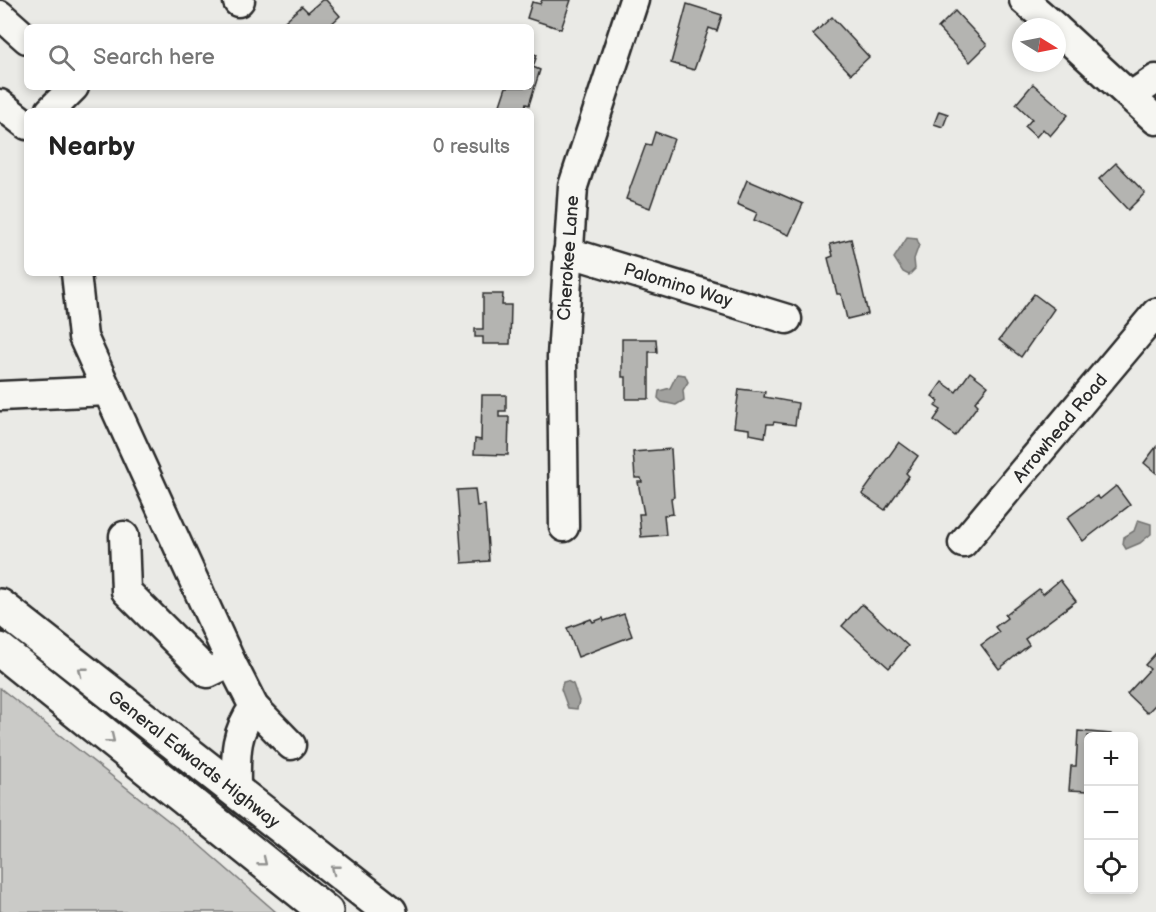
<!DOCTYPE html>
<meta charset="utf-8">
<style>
:root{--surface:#fff;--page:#f2f2f2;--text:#222;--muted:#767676;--line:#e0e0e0}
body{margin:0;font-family:"Balsamiq Sans",sans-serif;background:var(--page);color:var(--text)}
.controls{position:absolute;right:18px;bottom:18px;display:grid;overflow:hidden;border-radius:9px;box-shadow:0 3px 9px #0003}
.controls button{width:54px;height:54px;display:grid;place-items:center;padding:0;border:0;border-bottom:2px solid var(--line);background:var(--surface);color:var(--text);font:30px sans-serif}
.compass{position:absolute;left:1012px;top:18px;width:54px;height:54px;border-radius:50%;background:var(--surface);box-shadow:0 3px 9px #0003;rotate:100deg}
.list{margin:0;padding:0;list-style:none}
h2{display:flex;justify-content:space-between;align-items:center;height:78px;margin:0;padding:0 24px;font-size:26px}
h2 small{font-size:20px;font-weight:400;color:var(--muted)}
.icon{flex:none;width:33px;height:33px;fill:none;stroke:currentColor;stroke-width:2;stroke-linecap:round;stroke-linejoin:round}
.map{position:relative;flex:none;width:1156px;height:912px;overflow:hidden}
.search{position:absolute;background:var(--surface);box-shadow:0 3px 9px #0003;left:24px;top:24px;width:510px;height:66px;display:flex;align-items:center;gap:15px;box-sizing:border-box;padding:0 21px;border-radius:9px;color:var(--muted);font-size:22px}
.panel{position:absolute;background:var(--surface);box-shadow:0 3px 9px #0003;left:24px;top:108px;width:510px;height:168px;border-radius:9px}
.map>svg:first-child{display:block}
.green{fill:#cacac7;stroke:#7a7a79;stroke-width:1.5}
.water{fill:#a1a19e;stroke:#727270;stroke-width:1.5}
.building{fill:#b4b4b1;stroke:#2b2b2b;stroke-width:1.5}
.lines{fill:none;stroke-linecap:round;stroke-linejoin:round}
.minor-casing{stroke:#2b2b2b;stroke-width:33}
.major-casing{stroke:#2b2b2b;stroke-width:38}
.minor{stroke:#f6f6f2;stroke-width:28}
.major{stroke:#f6f6f2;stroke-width:33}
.oneway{stroke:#90908e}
.labels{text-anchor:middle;stroke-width:6;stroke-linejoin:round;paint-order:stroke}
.street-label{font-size:18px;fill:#2b2b2b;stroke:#f6f6f2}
</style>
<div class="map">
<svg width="1156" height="912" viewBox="0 0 1156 912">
<rect width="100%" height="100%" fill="#eaeae6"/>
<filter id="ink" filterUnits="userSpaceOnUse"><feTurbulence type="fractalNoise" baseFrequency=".0167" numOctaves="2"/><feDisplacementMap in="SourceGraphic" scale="12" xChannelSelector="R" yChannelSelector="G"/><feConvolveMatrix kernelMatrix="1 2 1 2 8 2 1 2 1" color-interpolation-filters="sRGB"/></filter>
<g filter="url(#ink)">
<path class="green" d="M 0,688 L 198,844 L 276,912 L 0,912 Z"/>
<g class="water">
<path d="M 907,238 L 917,239 L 919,245 L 914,259 L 915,269 L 909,275 L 903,272 L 894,258 Z"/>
<path d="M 677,374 L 685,375 L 688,382 L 683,390 L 684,400 L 676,405 L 662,402 L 658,398 L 659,391 L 670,388 Z"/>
<path d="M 1138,520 L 1151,524 L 1151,534 L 1140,543 L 1126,549 L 1123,544 L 1124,537 L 1134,531 Z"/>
<path d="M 567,681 L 573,684 L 579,701 L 577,709 L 568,708 L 561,689 L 563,682 Z"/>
</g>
<g class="building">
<path d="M 322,0 L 326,0 L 340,16 L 328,27 L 316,25 L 314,27 L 278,27 L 302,6 L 308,12 Z"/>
<path d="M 542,0 L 571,0 L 561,29 L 527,18 L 532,2 L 540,4 Z"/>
<path d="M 687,4 L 722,15 L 717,31 L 709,28 L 694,70 L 671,63 Z"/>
<path d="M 955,11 L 987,45 L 970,62 L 938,28 Z"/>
<path d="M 832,17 L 869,57 L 851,74 L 813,34 Z"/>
<path d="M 531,53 L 537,55 L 533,67 L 540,70 L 529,105 L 526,104 L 523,111 L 498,111 L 506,87 L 531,87 Z"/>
<path d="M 1033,84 L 1068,115 L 1050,136 L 1043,129 L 1036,137 L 1025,127 L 1032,119 L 1016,104 Z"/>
<path d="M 939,111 L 948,114 L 943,127 L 934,124 Z"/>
<path d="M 655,132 L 674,139 L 650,208 L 626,199 L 646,144 L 651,145 Z"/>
<path d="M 1116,163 L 1145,193 L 1128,210 L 1099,179 Z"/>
<path d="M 747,180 L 803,204 L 789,235 L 754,220 L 757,213 L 737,204 Z"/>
<path d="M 851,239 L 868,314 L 847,319 L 841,294 L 837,294 L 828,258 L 833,256 L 830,244 Z"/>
<path d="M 483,294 L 503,294 L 502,305 L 511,305 L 510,344 L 483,344 L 483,337 L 475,337 L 475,329 L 483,329 Z"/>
<path d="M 1034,294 L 1054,309 L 1021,357 L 999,340 Z"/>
<path d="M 622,339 L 656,339 L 657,352 L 649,352 L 649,399 L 626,399 L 626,377 L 622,377 Z"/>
<path d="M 970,372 L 988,386 L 975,402 L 978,405 L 955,436 L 934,420 L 941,410 L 935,406 L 939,401 L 932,396 L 942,382 L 956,392 Z"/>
<path d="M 739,389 L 765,392 L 764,397 L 798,403 L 795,425 L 774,422 L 773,424 L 767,424 L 765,437 L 749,434 L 749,429 L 734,427 Z"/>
<path d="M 482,395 L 506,395 L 506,411 L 499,411 L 499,417 L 509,417 L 508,455 L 474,454 L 475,439 L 481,440 Z"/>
<path d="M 899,442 L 918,456 L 906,473 L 909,476 L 885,510 L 862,494 Z"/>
<path d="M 1156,447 L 1156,473 L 1144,463 Z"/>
<path d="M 671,449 L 674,497 L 671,498 L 673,514 L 664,515 L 666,535 L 641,537 L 639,514 L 644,514 L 638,482 L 642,482 L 641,478 L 635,478 L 633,452 Z"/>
<path d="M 1116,486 L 1130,505 L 1083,541 L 1067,518 L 1097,496 L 1100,499 Z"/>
<path d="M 475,489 L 477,506 L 485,505 L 489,561 L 462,563 L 457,490 Z"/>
<path d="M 1060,580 L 1076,601 L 1025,639 L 1029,645 L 999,669 L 981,645 L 999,632 L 995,627 L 1007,618 L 1005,615 L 1039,589 L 1043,594 Z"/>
<path d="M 862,604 L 908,646 L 889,668 L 842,626 Z"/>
<path d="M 624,614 L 632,636 L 578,657 L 567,628 L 591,619 L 593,622 L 603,618 L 604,621 Z"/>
<path d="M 1156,653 L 1156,704 L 1147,713 L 1127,694 L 1150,669 L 1145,665 Z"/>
<path d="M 1078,731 L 1111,734 L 1111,736 L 1088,736 L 1088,791 L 1069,790 L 1071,766 L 1076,766 Z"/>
</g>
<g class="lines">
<defs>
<g id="minor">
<path d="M 1024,0 L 1055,27"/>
<path d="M 238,2 L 240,0"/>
<path d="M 0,15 L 27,39"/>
<path d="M 1057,29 L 1156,120"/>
<path d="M 1131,96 L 1156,79"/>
<path d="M 0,104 L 27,125"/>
<path d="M 50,111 L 74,87"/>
<path d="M 568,252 L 787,319"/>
<path d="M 76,273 L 83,337 L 231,662 L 254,707 L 291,745"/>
<path d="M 0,396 L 108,391"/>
<path d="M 564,527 L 562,357 L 573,186 L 634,0"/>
<path d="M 124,536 L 126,591 L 208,673 L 231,662"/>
<path d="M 963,543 L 1156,313"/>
<path d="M 236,793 C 236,757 233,736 254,707"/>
</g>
<g id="major">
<path d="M 0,606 L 390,912"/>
<path d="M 0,650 L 326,912"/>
</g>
</defs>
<use href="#minor" class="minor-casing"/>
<use href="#major" class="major-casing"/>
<use href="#minor" class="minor"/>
<use href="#major" class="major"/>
</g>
<defs><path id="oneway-chevron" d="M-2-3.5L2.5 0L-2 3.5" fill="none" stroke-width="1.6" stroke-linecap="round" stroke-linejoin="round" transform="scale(1.5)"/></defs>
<g class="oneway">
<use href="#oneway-chevron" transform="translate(82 671) rotate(-142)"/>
<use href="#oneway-chevron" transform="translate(111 739) rotate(39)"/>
<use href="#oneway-chevron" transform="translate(263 862) rotate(39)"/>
<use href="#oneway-chevron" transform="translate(335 869) rotate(-142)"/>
</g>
</g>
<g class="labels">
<g class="street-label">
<text transform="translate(568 258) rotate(-86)" y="6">Cherokee Lane</text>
<text transform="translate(678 285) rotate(17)" y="6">Palomino Way</text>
<text transform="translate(1060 428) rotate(-50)" y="6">Arrowhead Road</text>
<text transform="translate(194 759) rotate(38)" y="6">General Edwards Highway</text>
</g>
</g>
</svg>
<div class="controls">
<button>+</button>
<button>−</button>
<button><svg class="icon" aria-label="locate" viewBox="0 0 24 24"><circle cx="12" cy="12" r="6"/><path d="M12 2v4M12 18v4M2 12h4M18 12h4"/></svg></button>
</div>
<svg class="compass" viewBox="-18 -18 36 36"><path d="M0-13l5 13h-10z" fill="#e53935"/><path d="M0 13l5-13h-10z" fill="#767676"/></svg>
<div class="search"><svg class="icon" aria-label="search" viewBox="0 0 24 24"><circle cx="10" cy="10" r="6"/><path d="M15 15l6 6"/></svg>Search here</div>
<section class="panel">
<h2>Nearby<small>0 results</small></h2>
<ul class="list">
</ul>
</section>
</div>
